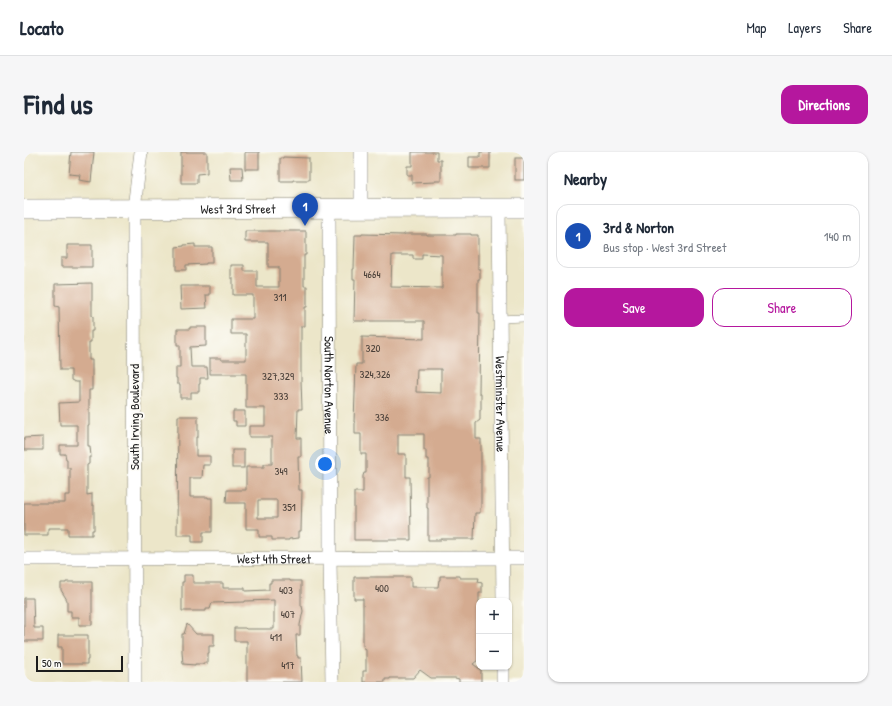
<!DOCTYPE html>
<meta charset="utf-8">
<style>
:root{--surface:#fff;--page:#f6f6f7;--text:#1f2937;--muted:#747a83;--line:#e0e1e3;--accent:#b5179e}
body{margin:0;font-family:"Patrick Hand",sans-serif;background:var(--page);color:var(--text)}
.controls{position:absolute;right:12px;bottom:12px;display:grid;overflow:hidden;border-radius:8px;box-shadow:0 1px 3px #0004}
.controls button{width:36px;height:36px;display:grid;place-items:center;padding:0;border:0;border-bottom:1px solid var(--line);background:var(--surface);color:var(--text);font:20px sans-serif}
.scale{position:absolute;left:12px;bottom:10px;width:87px;box-sizing:border-box;padding-left:4px;border:2px solid #1c1c1c;border-top:0;font-size:11px;line-height:14px;white-space:nowrap;color:#1c1c1c;-webkit-text-stroke:3px #fdfcf7;paint-order:stroke}
.you{position:absolute;left:301px;top:312px;width:14px;height:14px;margin:-10px;border:3px solid #fff;border-radius:50%;background:#1a73e8;box-shadow:0 0 0 6px #1a73e833}
.badge{display:grid;place-items:center;width:26px;height:26px;border-radius:50%;background:var(--accent);color:#fff;font-size:13px;font-weight:700}
.pin{position:absolute;translate:-50% -33px;filter:drop-shadow(0 1px 2px #0008)}
.pin::after{content:'';position:absolute;top:21px;width:14px;height:12px;background:inherit;clip-path:polygon(0 0,100% 0,50% 100%)}
.list{margin:0;padding:0;list-style:none}
h2{display:flex;justify-content:space-between;align-items:center;height:52px;margin:0;padding:0 16px;font-size:17px}
h2 small{font-size:13px;font-weight:400;color:var(--muted)}
.list li{display:grid;grid-template-columns:26px 1fr auto;gap:12px;align-items:center;box-sizing:border-box;height:64px;margin:0 8px 8px;padding:0 8px;border:1px solid var(--line);border-radius:12px}
.list b{display:block;font-size:15px;white-space:nowrap}
.list p{margin:0;font-size:13px;white-space:nowrap;color:var(--muted)}
.list em{font-size:13px;font-style:normal;color:var(--muted)}
.actions{display:flex;gap:8px;padding:12px 16px}
.actions a{flex:1;padding:9px 0;border:1px solid var(--accent);border-radius:12px;text-align:center;font-size:14px;color:var(--accent)}
.actions .main{background:var(--accent);color:#fff}
.map{position:relative;flex:none;width:500px;height:530px;overflow:hidden;border-radius:12px}
header{display:flex;align-items:center;gap:24px;box-sizing:border-box;height:56px;padding:0 20px;background:var(--surface);border-bottom:1px solid var(--line)}
header strong{font-size:19px}
nav{display:flex;gap:22px;margin-inline-start:auto;font-size:14px}
.intro{display:flex;align-items:center;justify-content:space-between;box-sizing:border-box;height:96px;padding:0 24px}
h1{margin:0;font-size:28px}
.button{padding:10px 18px;border-radius:12px;background:var(--accent);color:#fff;font-size:14px;font-weight:700}
main{display:flex;gap:24px;padding:0 24px}
aside{flex:1;background:var(--surface);border-radius:12px;box-shadow:0 1px 3px #0004}
.map>svg:first-child{display:block}
.building{fill:#d4ab90;fill-rule:evenodd}
.lines{fill:none;stroke-linecap:round;stroke-linejoin:round}
.lane-casing{stroke:#848172;stroke-width:8}
.street-casing{stroke:#848172;stroke-width:14}
.secondary-casing{stroke:#848172;stroke-width:20}
.lane{stroke:#fff;stroke-width:7}
.street{stroke:#fff;stroke-width:13}
.secondary{stroke:#fff;stroke-width:19}
.labels{text-anchor:middle;stroke-width:3.5;stroke-linejoin:round;paint-order:stroke}
.number-label{font-size:11px;fill:#4a4039}
.street-label{font-size:13px;fill:#1c1c1c;stroke:#fdfcf7}
</style>
<header>
<strong>Locato</strong>
<nav><a>Map</a><a>Layers</a><a>Share</a></nav>
</header>
<div class="intro"><h1>Find us</h1><a class="button">Directions</a></div>
<main>
<div class="map">
<svg width="500" height="530" viewBox="0 0 500 530">
<rect width="100%" height="100%" fill="#fdfcf7"/>
<filter id="ink" filterUnits="userSpaceOnUse"><feTurbulence type="fractalNoise" baseFrequency=".025" numOctaves="2"/><feDisplacementMap in="SourceGraphic" scale="8" xChannelSelector="R" yChannelSelector="G"/><feConvolveMatrix kernelMatrix="1 2 1 2 8 2 1 2 1" color-interpolation-filters="sRGB"/></filter>
<filter id="wash" filterUnits="userSpaceOnUse"><feTurbulence type="fractalNoise" baseFrequency=".012" numOctaves="4" result="noise"/><feDisplacementMap in="SourceGraphic" scale="16" xChannelSelector="R" yChannelSelector="G"/><feGaussianBlur stdDeviation="0.9" result="paint"/><feColorMatrix in="noise" values="0 0 0 0 0 0 0 0 0 0 0 0 0 0 0 0 0 1.4 0 .05"/><feComposite in="paint" operator="in"/></filter>
<g filter="url(#wash)">
<rect width="100%" height="100%" fill="#ece6c9"/>
<g id="blocks">
<g class="building">
<path d="M 47,0 L 70,0 L 67,30 L 55,28 L 56,23 L 45,22 Z"/>
<path d="M 157,0 L 183,0 L 183,21 L 173,22 L 173,31 L 157,31 Z"/>
<rect x="221" y="0" width="14" height="17"/>
<path d="M 388,0 L 413,0 L 413,8 L 417,8 L 417,29 L 411,29 L 411,30 L 388,31 L 388,23 L 383,23 L 383,14 L 388,14 Z"/>
<path d="M 456,0 L 466,0 L 466,16 L 445,16 L 445,5 L 456,5 Z"/>
<path d="M 259,5 L 285,6 L 285,28 L 269,28 L 269,29 L 256,29 L 256,6 L 259,6 Z"/>
<rect x="491" y="6" width="9" height="22"/>
<path d="M 206,15 L 218,15 L 219,28 L 207,28 Z"/>
<path d="M 221,79 L 282,79 L 282,103 L 280,103 L 280,134 L 283,134 L 283,155 L 281,155 L 281,174 L 277,174 L 277,228 L 278,257 L 274,257 L 273,286 L 277,286 L 277,305 L 274,305 L 275,338 L 278,338 L 277,379 L 275,379 L 275,386 L 265,387 L 265,388 L 248,388 L 248,385 L 235,385 L 235,377 L 222,377 L 222,351 L 202,351 L 203,338 L 222,338 L 222,315 L 240,315 L 240,312 L 248,312 L 248,285 L 225,285 L 225,274 L 241,274 L 241,256 L 222,256 L 222,222 L 186,222 L 186,206 L 197,206 L 197,208 L 222,208 L 222,182 L 207,182 L 207,167 L 229,167 L 229,143 L 209,143 L 209,126 L 207,126 L 207,113 L 220,113 L 220,119 L 233,119 L 233,135 L 255,135 L 255,115 L 244,115 L 244,90 L 221,90 ZM 234,348 L 253,348 L 253,366 L 234,366 Z"/>
<path d="M 338,82 L 380,83 L 380,82 L 403,82 L 403,83 L 432,83 L 432,82 L 447,82 L 447,83 L 454,83 L 454,117 L 456,117 L 456,127 L 454,127 L 454,161 L 456,161 L 455,241 L 457,241 L 457,258 L 456,258 L 456,268 L 452,271 L 452,287 L 457,287 L 457,356 L 456,356 L 456,361 L 451,361 L 450,387 L 417,387 L 417,388 L 404,388 L 404,356 L 403,356 L 403,325 L 405,325 L 405,307 L 402,307 L 402,298 L 400,298 L 400,282 L 374,282 L 374,302 L 382,302 L 382,325 L 386,325 L 387,388 L 330,388 L 330,340 L 339,340 L 339,324 L 340,321 L 342,321 L 342,302 L 337,302 L 337,282 L 331,282 L 331,270 L 330,270 L 332,212 L 338,212 L 338,185 L 400,187 L 400,169 L 330,169 L 331,127 L 329,127 L 329,117 L 330,117 L 331,83 L 338,83 ZM 398,102 L 418,103 L 418,136 L 367,135 L 368,103 L 389,103 L 389,107 L 398,107 ZM 393,217 L 417,217 L 417,241 L 392,240 Z"/>
<path d="M 171,92 L 171,95 L 188,95 L 188,111 L 182,111 L 182,112 L 162,113 L 162,118 L 152,118 L 152,95 L 160,94 L 160,93 Z"/>
<path d="M 43,93 L 68,93 L 68,115 L 37,115 L 37,106 L 43,106 Z"/>
<path d="M 68,131 L 68,164 L 69,164 L 69,179 L 67,179 L 67,190 L 65,190 L 65,208 L 68,208 L 68,238 L 65,238 L 65,273 L 64,273 L 64,294 L 66,294 L 67,305 L 65,305 L 65,312 L 63,313 L 63,343 L 68,342 L 68,353 L 70,353 L 70,378 L 68,378 L 68,383 L 44,383 L 44,376 L 24,376 L 24,383 L 0,383 L 0,351 L 41,351 L 41,343 L 46,343 L 46,316 L 43,316 L 43,307 L 42,307 L 41,302 L 36,302 L 36,293 L 53,293 L 53,273 L 36,273 L 35,251 L 55,250 L 55,230 L 51,230 L 47,228 L 47,218 L 36,218 L 35,155 L 31,154 L 31,132 Z"/>
<path d="M 156,134 L 186,134 L 186,143 L 182,143 L 183,156 L 157,157 Z"/>
<path d="M 166,175 L 182,175 L 182,194 L 166,195 L 167,215 L 183,215 L 184,226 L 176,226 L 176,232 L 175,232 L 175,240 L 167,240 L 167,246 L 156,246 L 156,232 L 153,232 L 153,226 L 152,226 L 152,215 L 156,215 L 156,193 L 153,193 L 153,177 L 166,177 Z"/>
<path d="M 209,259 L 221,259 L 221,274 L 212,274 L 212,269 L 209,269 Z"/>
<path d="M 154,264 L 174,264 L 174,285 L 172,285 L 172,304 L 186,304 L 186,313 L 179,313 L 178,326 L 166,326 L 166,345 L 184,345 L 184,346 L 188,346 L 188,380 L 179,380 L 179,390 L 168,390 L 168,383 L 153,383 Z"/>
<path d="M 19,285 L 19,298 L 0,298 L 0,286 Z"/>
<rect x="208" y="298" width="12" height="18"/>
<path d="M 160,423 L 169,423 L 169,431 L 199,431 L 199,436 L 221,436 L 221,439 L 245,438 L 245,431 L 247,431 L 247,428 L 266,428 L 266,429 L 277,429 L 277,454 L 278,454 L 279,459 L 276,473 L 276,483 L 272,483 L 273,504 L 274,504 L 274,506 L 277,506 L 278,530 L 223,530 L 223,489 L 210,489 L 210,476 L 221,476 L 222,477 L 250,477 L 250,448 L 221,449 L 221,450 L 188,451 L 186,457 L 182,457 L 182,459 L 158,459 L 158,430 L 160,430 Z"/>
<path d="M 416,424 L 436,424 L 436,426 L 455,426 L 454,430 L 458,431 L 458,441 L 455,441 L 455,495 L 454,496 L 454,508 L 449,512 L 457,518 L 457,530 L 435,530 L 435,527 L 431,526 L 407,526 L 396,518 L 389,526 L 366,526 L 366,527 L 361,527 L 361,530 L 339,530 L 339,519 L 342,519 L 342,498 L 339,494 L 339,447 L 330,447 L 330,425 L 387,425 L 387,435 L 414,435 L 415,428 L 416,428 Z"/>
<path d="M 42,430 L 68,430 L 68,473 L 55,473 L 55,465 L 47,465 L 47,459 L 43,459 L 43,448 L 37,438 L 37,431 L 42,431 Z"/>
<path d="M 0,446 L 9,446 L 10,476 L 19,476 L 19,489 L 0,489 Z"/>
<path d="M 163,472 L 172,482 L 190,482 L 190,494 L 185,494 L 185,501 L 184,501 L 184,511 L 179,511 L 179,512 L 171,512 L 171,513 L 159,512 L 158,499 L 158,482 L 160,482 Z"/>
<path d="M 34,483 L 64,483 L 64,508 L 63,508 L 63,512 L 38,512 L 38,495 L 34,495 Z"/>
</g>
</g>
</g>
<g filter="url(#ink)">
<use href="#blocks" fill-opacity="0" stroke="#848172" stroke-width="1"/>
<g class="lines">
<defs>
<path id="lane" d="M 476,167 L 500,166"/>
<g id="street">
<path d="M 337,0 L 337,56"/>
<path id="s1" d="M 305,56 L 306,407 L 308,530"/>
<path id="s2" d="M 475,56 L 479,449"/>
<path id="s3" d="M 0,407 L 500,406"/>
<path d="M 479,515 L 479,530"/>
<path d="M 111,530 L 110,56 L 117,0"/>
</g>
<g id="secondary">
<path id="s4" d="M 0,57 L 500,56"/>
</g>
</defs>
<use href="#lane" class="lane-casing"/>
<use href="#street" class="street-casing"/>
<use href="#secondary" class="secondary-casing"/>
<use href="#lane" class="lane"/>
<use href="#street" class="street"/>
<use href="#secondary" class="secondary"/>
</g>
</g>
<g class="labels">
<g class="number-label">
<text x="348" y="126">4664</text>
<text x="256" y="149">311</text>
<text x="349" y="200">320</text>
<text x="351" y="226">324,326</text>
<text x="254" y="228">327,329</text>
<text x="257" y="248">333</text>
<text x="358" y="269">336</text>
<text x="257" y="323">349</text>
<text x="265" y="359">351</text>
<text x="358" y="440">400</text>
<text x="262" y="442">403</text>
<text x="264" y="466">407</text>
<text x="252" y="489">411</text>
<text x="264" y="517">417</text>
</g>
<g class="street-label">
<text dy="5" stroke="none"><textPath href="#s4" startOffset="214">West 3rd Street</textPath></text>
<text dy="5" stroke="none"><textPath href="#s1" startOffset="177">South Norton Avenue</textPath></text>
<text dy="5" stroke="none"><textPath href="#s2" startOffset="196">Westminster Avenue</textPath></text>
<text transform="translate(110 265) rotate(-90)" y="5">South Irving Boulevard</text>
<text dy="5" stroke="none"><textPath href="#s3" startOffset="250">West 4th Street</textPath></text>
</g>
</g>
</svg>
<div class="controls">
<button>+</button>
<button>−</button>
</div>
<div class="scale">50 m</div>
<div class="you"></div>
<div class="pin badge" style="left:281px;top:74px;background:#1a4fb4">1</div>
</div>
<aside>
<h2>Nearby<small></small></h2>
<ul class="list">
<li><span class="badge" style="background:#1a4fb4">1</span><div><b>3rd &amp; Norton</b><p>Bus stop · West 3rd Street</p></div><em>140 m</em></li>
</ul>
<div class="actions"><a class="main">Save</a><a>Share</a></div>
</aside>
</main>
